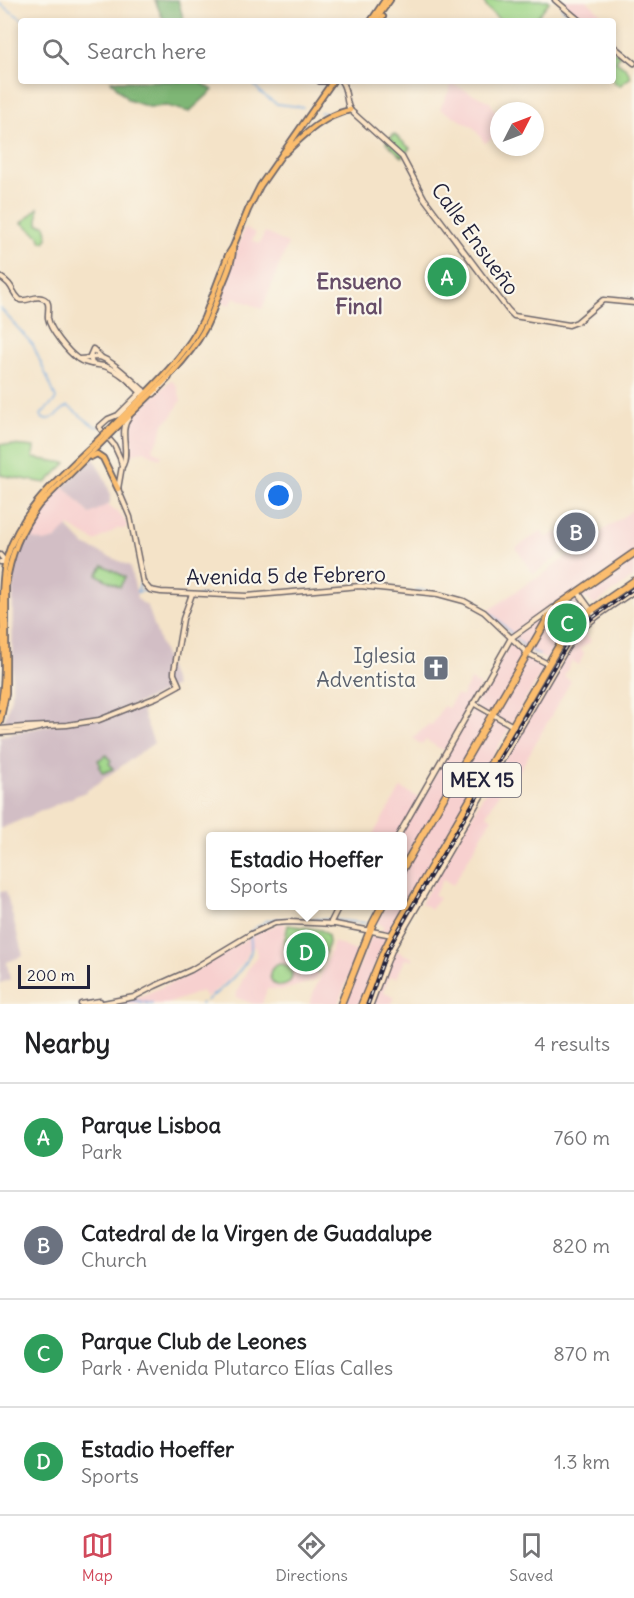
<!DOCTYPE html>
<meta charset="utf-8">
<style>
:root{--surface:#fff;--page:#f2f2f2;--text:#202124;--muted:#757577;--line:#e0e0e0;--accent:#d1495b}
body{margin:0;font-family:Delius,sans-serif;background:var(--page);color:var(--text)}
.compass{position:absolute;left:490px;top:102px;width:54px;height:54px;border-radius:50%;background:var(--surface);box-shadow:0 3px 9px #0003;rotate:48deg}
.scale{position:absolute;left:18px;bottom:15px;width:72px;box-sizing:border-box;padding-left:6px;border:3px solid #22223b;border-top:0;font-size:16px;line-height:21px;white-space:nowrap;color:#22223b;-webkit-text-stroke:4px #fbf7ec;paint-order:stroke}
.you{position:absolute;left:279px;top:496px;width:21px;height:21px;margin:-15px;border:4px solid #fff;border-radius:50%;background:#1a73e8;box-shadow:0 0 0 9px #1a73e833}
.badge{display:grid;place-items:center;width:39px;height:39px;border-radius:50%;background:var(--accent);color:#fff;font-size:20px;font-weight:700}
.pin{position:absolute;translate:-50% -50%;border:3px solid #fff;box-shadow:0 2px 6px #0006}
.popup{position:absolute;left:206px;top:832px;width:201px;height:78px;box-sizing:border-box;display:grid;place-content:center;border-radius:6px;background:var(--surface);filter:drop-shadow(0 2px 4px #0005);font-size:20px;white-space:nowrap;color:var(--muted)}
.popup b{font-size:22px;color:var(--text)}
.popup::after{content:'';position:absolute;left:50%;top:100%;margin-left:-12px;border:12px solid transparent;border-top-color:var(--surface)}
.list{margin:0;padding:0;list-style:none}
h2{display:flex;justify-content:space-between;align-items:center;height:78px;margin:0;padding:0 24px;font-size:26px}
h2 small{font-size:20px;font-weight:400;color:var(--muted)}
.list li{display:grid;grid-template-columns:39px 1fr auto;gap:18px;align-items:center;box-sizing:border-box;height:108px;padding:0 24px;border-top:2px solid var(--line)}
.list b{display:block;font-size:22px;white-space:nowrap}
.list p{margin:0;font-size:20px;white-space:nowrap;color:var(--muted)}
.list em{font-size:20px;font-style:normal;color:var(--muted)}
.icon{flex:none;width:33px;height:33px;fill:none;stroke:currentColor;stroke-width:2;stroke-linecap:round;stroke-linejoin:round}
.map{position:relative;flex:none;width:634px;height:1004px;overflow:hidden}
.search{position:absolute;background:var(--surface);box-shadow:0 3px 9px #0003;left:18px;right:18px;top:18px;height:66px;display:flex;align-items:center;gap:15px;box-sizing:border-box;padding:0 21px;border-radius:6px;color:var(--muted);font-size:22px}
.sheet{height:510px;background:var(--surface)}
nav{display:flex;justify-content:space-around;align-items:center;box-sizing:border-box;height:84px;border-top:2px solid var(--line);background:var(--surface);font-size:16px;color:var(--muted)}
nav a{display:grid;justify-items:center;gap:3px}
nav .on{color:var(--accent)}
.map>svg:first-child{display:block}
.built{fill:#f7d0cf}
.industrial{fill:#d2bec5}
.green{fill:#9ed587;stroke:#607c61;stroke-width:1.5}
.forest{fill:#7eb674;stroke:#506c58;stroke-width:1.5}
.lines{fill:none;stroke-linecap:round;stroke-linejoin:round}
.stream{stroke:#72a9e0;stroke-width:1.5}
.secondary-casing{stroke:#6c666c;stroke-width:7}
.primary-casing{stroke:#6c666c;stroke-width:8}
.highway-casing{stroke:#6c666c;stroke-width:9}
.secondary{stroke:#fde5c5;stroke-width:4}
.primary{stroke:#fbbd6e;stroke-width:4.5}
.highway{stroke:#fbbd6e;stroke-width:6}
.rail-casing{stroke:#22223b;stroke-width:4}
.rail{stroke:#fbf7ec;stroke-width:1.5;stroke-dasharray:4.5;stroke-linecap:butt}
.primary-bridge-casing{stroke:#6c666c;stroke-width:8;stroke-linecap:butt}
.primary-bridge{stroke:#fbbd6e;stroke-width:4.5}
.labels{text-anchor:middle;stroke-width:4.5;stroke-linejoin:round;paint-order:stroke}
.shield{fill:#fbf7ec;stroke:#636270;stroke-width:1.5}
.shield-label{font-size:20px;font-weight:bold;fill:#22223b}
.street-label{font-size:21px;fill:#22223b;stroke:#fbf7ec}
.worship-label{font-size:21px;fill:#5b616d;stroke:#fbf7ec;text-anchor:end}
.neighbourhood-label{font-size:22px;font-weight:bold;fill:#664d68;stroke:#fbf7ec}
</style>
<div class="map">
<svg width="634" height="1004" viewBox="0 0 634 1004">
<rect width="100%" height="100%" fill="#fbf7ec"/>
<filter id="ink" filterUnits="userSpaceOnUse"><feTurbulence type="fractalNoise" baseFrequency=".0167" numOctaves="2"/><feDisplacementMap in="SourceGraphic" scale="12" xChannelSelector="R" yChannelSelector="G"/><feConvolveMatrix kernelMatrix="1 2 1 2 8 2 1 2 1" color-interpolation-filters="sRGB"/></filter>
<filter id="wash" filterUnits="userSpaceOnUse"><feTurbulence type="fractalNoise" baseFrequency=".008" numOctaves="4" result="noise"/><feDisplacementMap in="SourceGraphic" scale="24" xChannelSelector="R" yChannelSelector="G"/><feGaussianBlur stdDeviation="1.35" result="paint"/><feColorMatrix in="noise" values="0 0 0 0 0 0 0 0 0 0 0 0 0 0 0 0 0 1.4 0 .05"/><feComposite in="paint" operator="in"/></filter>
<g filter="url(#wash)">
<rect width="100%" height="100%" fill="#f4e3c8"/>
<g class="built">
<path d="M 562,0 L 586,0 L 609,21 L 579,21 L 560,2 Z"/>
<path d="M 452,84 L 490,102 L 499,119 L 499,133 L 485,143 L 473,127 L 440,109 Z"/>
<path d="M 244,228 L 256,233 L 252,240 L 259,244 L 265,232 L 288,244 L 262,309 L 234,297 L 230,305 L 218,301 Z"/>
<path d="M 171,380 L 177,386 L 181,400 L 173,415 L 163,424 L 160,438 L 151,450 L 162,455 L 160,459 L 144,451 L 134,453 L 128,461 L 125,424 Z"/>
<path d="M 64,486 L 90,514 L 107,503 L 123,518 L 128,526 L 121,530 L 119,528 L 95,541 L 69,526 L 56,539 L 44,542 L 27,537 L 23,539 L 38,511 Z"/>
<path d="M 634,509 L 634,577 L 594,605 L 585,598 L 558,621 L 552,630 L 561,637 L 546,660 L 526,650 L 488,611 L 535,578 L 536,579 L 552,568 L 551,567 Z"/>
<path d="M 541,531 L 546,538 L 557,532 L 569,549 L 533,574 L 516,548 Z"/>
<path d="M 583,630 L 591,641 L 580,649 L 584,653 L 579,665 L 572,661 L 564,676 L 571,681 L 508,791 L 502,788 L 487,814 L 492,818 L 453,885 L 443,879 L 434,895 L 439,898 L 431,909 L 421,903 L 568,649 Z"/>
<path d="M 511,642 L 524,653 L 546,665 L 406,904 L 402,902 L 402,836 L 372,836 L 401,788 L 421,799 Z"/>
<path d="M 471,680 L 480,686 L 444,751 L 426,740 L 421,745 L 413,738 L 429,724 L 432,725 L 443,706 L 448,708 L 456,695 L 461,697 Z"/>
<path d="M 385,906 L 401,906 L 405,908 L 387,936 L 359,1004 L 344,1004 L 372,933 L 379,934 L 384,926 L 376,922 Z"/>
<path d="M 280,923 L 286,924 L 282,943 L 283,951 L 288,960 L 294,967 L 302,971 L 318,972 L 315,981 L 283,990 L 267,989 L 262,1004 L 253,1004 L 235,997 L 247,970 L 257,956 L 255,946 L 249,951 L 240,966 L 227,981 L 206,998 L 202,991 L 167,1004 L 114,1004 L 146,994 L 189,975 L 256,933 Z"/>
<path d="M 334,942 L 358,952 L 338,1004 L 309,1004 Z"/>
<path d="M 394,950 L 413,958 L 412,960 L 405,959 L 397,978 L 390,976 L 383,991 L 394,997 L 391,1004 L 373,1004 Z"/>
</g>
<g class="industrial">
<path d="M 93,457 L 105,479 L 110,493 L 110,503 L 90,514 L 64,486 Z"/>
<path d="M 67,527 L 84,545 L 130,566 L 137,595 L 136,598 L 148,607 L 175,686 L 158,695 L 124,709 L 140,706 L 154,743 L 85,792 L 0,829 L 0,736 L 64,722 L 34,722 L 3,727 L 12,693 L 13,573 L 15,557 L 23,539 L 27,537 L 44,542 L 56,539 Z"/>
<path d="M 6,891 L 23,956 L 7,962 L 10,980 L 0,983 L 0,892 Z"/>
</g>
<g class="green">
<path d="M 483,0 L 548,0 L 549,2 L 534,21 L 501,21 L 487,8 Z"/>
<path d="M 613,50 L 620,55 L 616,61 L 626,68 L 631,77 L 619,86 L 613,81 Z"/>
<path d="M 394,134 L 410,148 L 402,157 L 386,142 Z"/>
<path d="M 38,208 L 38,224 L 45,225 L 48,238 L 45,242 L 42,242 L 38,235 L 22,223 Z"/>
<path d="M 448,272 L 455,281 L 442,291 L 435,281 Z"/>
<path d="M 0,444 L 34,447 L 33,458 L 66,463 L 46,483 L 0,475 Z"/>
<path d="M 103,565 L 125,577 L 120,587 L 97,575 Z"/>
<path d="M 572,613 L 577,619 L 562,636 L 555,628 Z"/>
<path d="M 107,755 L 111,761 L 109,763 L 113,769 L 103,773 L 99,767 L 101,766 L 98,760 Z"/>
<path d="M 288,925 L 321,930 L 328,935 L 329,943 L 318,972 L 303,970 L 290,960 L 284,944 Z"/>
<circle cx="281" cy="975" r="11"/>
</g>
<g class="forest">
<path d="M 155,0 L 178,0 L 184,21 L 165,21 L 161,15 Z"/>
<path d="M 111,81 L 199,81 L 213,90 L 189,112 L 167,106 L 149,107 L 128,100 Z"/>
</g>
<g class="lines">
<g class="stream">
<path d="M 0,4 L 25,21"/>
<path d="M 561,7 L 569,14"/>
<path d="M 251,81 L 262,94 L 277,104 L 303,107"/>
<path d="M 320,112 L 330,114"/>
<path d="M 0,308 L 33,345 L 54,393 L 56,399 C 52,406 44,409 41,415 L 43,419 C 54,421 59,411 68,406 L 94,426 L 99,427"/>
<path d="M 141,582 L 137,592 L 148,590"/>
<path d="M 416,590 L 426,591"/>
<path d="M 197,596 L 208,596"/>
<path d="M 486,612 L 493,615 L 512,634"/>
<path d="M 515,638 L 527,649"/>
<path d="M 532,651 L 539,655"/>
<path d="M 123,1001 L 133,1000 L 152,1004"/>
<path d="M 206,1001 C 219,991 247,968 251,951 C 252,946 250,938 250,932 L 266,921 L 276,919 L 319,919 L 367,923"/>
<path d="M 201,1004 L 202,1003"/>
</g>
</g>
</g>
<g filter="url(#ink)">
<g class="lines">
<defs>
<g id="secondary">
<path d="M 555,0 L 580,21"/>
<path d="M 613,46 L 634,63"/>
<path d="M 341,81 C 348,90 345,101 350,110 L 402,157 L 424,198 L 508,310 L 514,316 L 569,325 L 577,322 L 603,300 L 634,303"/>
<path d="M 0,277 C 15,286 10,291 20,300 C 28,302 35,295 42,298 C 52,301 47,311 48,318 C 50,330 68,352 78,359 C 86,365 95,364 104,366 C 120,371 130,382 141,393"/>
<path d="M 79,359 C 85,359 92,357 99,357 C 111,359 134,382 144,391"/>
<path d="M 92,364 L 90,356 L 93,349 L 101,357"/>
<path d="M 143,390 L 118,415 L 108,419 L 99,427 L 114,445 L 120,458 L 122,466 L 118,489 L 130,517 L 143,582 L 150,590 L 161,592 L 247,596 L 360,586 L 438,594 L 464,601 L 484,612 L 527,653 L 548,664"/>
<path d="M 154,394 L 169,378"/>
<path d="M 123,465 C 130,450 118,431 129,418"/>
<path d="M 0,555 L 5,561"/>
<path d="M 0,562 L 6,562"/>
<path d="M 578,592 L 596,617"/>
<path d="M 473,703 L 520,730"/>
<path d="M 26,727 L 67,725 L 99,720 L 157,697 L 179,685 L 174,674 L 174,671 L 183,619 L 192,594"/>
<path d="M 0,729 L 24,727"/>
<path d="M 26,731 L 47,726"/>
<path d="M 0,733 L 25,731"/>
<path d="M 398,836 L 511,638 L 553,608"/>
<path d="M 402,904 L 408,907"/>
<path d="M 330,924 L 339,906"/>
<path d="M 81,1004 L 100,1001"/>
<path d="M 98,1004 L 134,997 L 155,986 L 191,970 L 251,934 L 275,923 L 289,922 L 335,924 L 392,935"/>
<path d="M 371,1004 L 385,967 L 393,948 L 567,648 C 585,621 608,609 634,591"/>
</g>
<g id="primary">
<path d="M 371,21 L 385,0"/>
<path d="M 375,21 L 390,0"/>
<path d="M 380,21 L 383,17"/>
<path d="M 320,81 L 331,81"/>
<path d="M 285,153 C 305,134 323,116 350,110"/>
<path d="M 110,429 C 144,394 183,362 204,318 L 228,255 L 233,247 L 248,210 L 260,186 L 333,81"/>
<path d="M 112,432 C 142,402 184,367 204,330 C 211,318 215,304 220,291 C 225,277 233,263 233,248"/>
<path d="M 91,457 L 97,454 L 103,458 L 118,489"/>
<path d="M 0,707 C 7,679 3,640 2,611 C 2,594 2,576 6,560 C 20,508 66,472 103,435"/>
<path d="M 0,722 L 6,693 L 6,586 C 10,556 20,530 39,505 L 106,438"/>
</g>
<g id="highway">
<path d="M 402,870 L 548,618 L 559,605 L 634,553"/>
<path d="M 341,1004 L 373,923 L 382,906"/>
<path d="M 362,1004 L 384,951 L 392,935 L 557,649 L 567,634 L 582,617 L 634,581"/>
</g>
</defs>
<use href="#secondary" class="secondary-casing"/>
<use href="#primary" class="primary-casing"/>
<use href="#highway" class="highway-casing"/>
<use href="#secondary" class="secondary"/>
<use href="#primary" class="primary"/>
<use href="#highway" class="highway"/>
<defs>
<path id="rail" d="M 368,1004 L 386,953 L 407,915 L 571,638 L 591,619 L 634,588"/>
</defs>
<use href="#rail" class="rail-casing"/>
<use href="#rail" class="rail"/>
<defs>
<g id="primary-bridge">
<path d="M 103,435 L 110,429"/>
<path d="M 106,438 L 112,432"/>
</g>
</defs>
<use href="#primary-bridge" class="primary-bridge-casing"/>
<use href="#primary-bridge" class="primary-bridge"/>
</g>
</g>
<defs>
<symbol id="church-square" viewBox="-11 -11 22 22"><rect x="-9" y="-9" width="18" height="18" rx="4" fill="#6b7280" stroke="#fbf7ec"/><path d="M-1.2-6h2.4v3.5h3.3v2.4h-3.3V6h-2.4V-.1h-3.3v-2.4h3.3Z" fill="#fff"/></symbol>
</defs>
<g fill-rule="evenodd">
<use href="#church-square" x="421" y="653" width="30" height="30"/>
</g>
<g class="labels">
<rect class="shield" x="443" y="763" width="78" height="34" rx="4.5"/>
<g class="shield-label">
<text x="482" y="787">MEX 15</text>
</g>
<g class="street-label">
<text transform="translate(475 239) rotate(54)" y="7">Calle Ensueño</text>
<text transform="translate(286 576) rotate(-1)" y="7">Avenida 5 de Febrero</text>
</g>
<g class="worship-label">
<text x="416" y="663">Iglesia<tspan x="416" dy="24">Adventista</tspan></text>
</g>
<g class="neighbourhood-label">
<text x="359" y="289">Ensueno<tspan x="359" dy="25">Final</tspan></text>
</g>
</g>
</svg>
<svg class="compass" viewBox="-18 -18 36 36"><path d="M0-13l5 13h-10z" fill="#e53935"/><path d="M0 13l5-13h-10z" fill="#757577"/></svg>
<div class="scale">200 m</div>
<div class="you"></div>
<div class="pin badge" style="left:447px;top:277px;background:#2e9e5b">A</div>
<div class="pin badge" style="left:576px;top:532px;background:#6b7280">B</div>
<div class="pin badge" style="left:567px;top:623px;background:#2e9e5b">C</div>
<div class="pin badge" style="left:306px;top:952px;background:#2e9e5b">D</div>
<div class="popup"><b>Estadio Hoeffer</b>Sports</div>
<div class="search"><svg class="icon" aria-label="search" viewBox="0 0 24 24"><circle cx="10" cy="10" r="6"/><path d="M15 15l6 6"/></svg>Search here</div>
</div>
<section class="sheet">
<h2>Nearby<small>4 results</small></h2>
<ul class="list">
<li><span class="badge" style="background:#2e9e5b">A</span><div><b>Parque Lisboa</b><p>Park</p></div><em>760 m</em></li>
<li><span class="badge" style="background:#6b7280">B</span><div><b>Catedral de la Virgen de Guadalupe</b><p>Church</p></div><em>820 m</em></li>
<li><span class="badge" style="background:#2e9e5b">C</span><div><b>Parque Club de Leones</b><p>Park · Avenida Plutarco Elías Calles</p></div><em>870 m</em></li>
<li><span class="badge" style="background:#2e9e5b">D</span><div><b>Estadio Hoeffer</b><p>Sports</p></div><em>1.3 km</em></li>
</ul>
</section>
<nav>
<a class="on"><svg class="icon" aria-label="map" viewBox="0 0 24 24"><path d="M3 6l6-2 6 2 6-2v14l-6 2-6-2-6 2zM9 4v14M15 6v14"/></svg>Map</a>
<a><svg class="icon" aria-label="directions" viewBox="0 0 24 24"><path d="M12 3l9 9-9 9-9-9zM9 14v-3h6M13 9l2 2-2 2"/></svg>Directions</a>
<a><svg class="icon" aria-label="saved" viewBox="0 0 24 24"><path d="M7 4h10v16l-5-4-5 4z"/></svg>Saved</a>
</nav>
